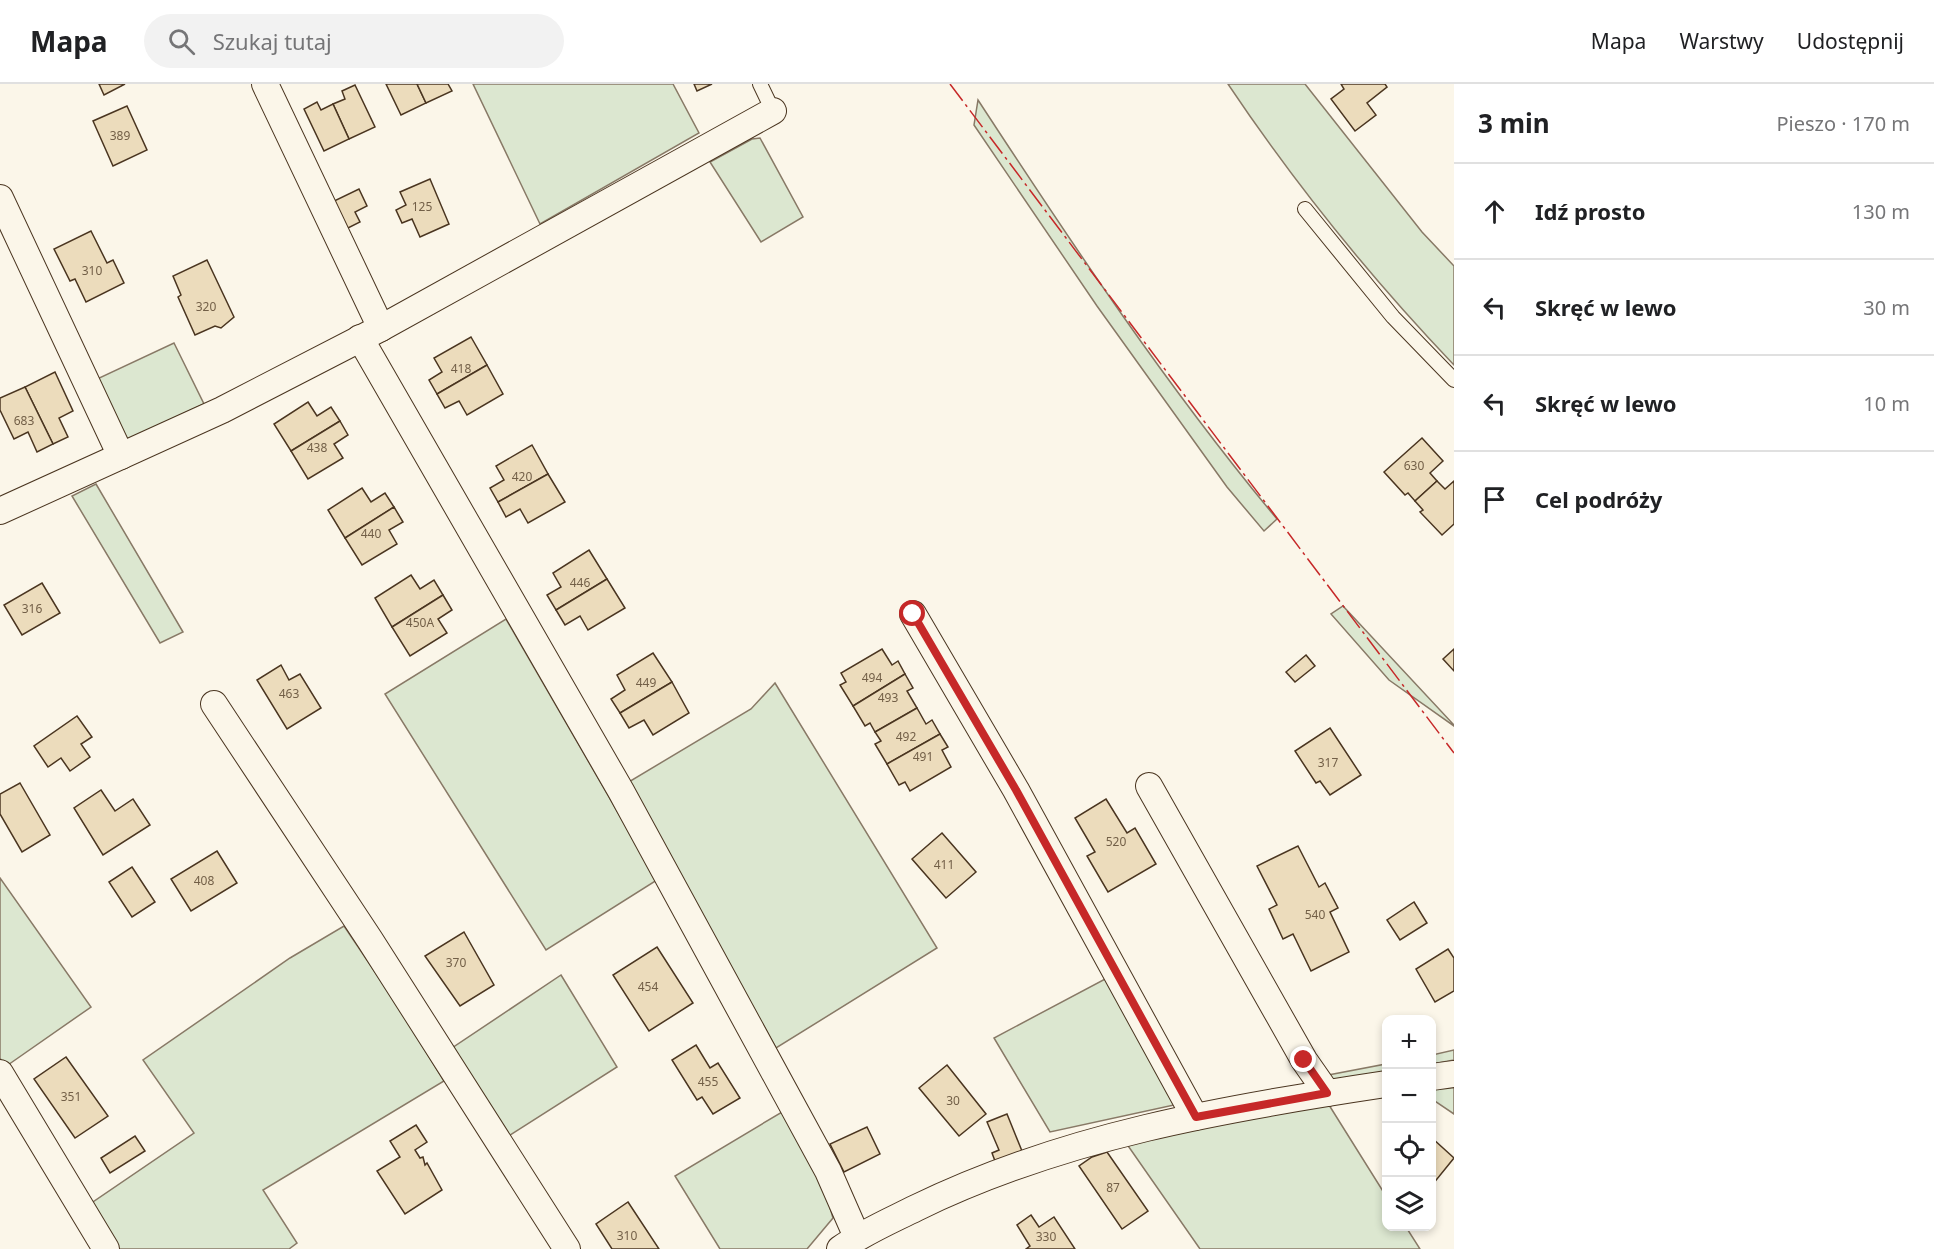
<!DOCTYPE html>
<html lang="pl">
<meta charset="utf-8">
<style>
:root{--surface:#fff;--page:#f2f2f2;--text:#202124;--muted:#757577;--line:#e0e0e0}
body{margin:0;font-family:"Noto Sans",sans-serif;background:var(--page);color:var(--text)}
.controls{position:absolute;right:18px;bottom:18px;display:grid;overflow:hidden;border-radius:12px;box-shadow:0 3px 9px #0003}
.controls button{width:54px;height:54px;display:grid;place-items:center;padding:0;border:0;border-bottom:2px solid var(--line);background:var(--surface);color:var(--text);font:30px sans-serif}
.stop{position:absolute;width:18px;height:18px;margin:-14px;border:4px solid #c62828;border-radius:50%;background:#fff}
.stop.end{background:#c62828;border-color:#fff;box-shadow:0 2px 6px #0008}
.list{margin:0;padding:0;list-style:none}
h2{display:flex;justify-content:space-between;align-items:center;height:78px;margin:0;padding:0 24px;font-size:26px}
h2 small{font-size:20px;font-weight:400;color:var(--muted)}
.list li{display:grid;grid-template-columns:39px 1fr auto;gap:18px;align-items:center;box-sizing:border-box;height:96px;padding:0 24px;border-top:2px solid var(--line)}
.list b{display:block;font-size:22px;white-space:nowrap}
.list em{font-size:20px;font-style:normal;color:var(--muted)}
.icon{flex:none;width:33px;height:33px;fill:none;stroke:currentColor;stroke-width:2;stroke-linecap:round;stroke-linejoin:round}
.map{position:relative;flex:none;width:1454px;height:1165px;overflow:hidden}
header{display:flex;align-items:center;gap:36px;box-sizing:border-box;height:84px;padding:0 30px;background:var(--surface);border-bottom:2px solid var(--line)}
header strong{font-size:28px}
nav{display:flex;gap:33px;margin-inline-start:auto;font-size:21px}
.search{width:420px;height:54px;background:var(--page);display:flex;align-items:center;gap:15px;box-sizing:border-box;padding:0 21px;border-radius:33px;color:var(--muted);font-size:22px}
main{display:flex}
aside{flex:1;background:var(--surface)}
.map>svg:first-child{display:block}
.green{fill:#dce7d0;stroke:#887966;stroke-width:1.5}
.building{fill:#ecdcbc;stroke:#4a3520;stroke-width:1.5}
.lines{fill:none;stroke-linecap:round;stroke-linejoin:round}
.lane-casing{stroke:#4a3520;stroke-width:16}
.street-casing{stroke:#4a3520;stroke-width:28}
.lane{stroke:#fbf6e9;stroke-width:14}
.street{stroke:#fbf6e9;stroke-width:26}
.power{stroke:#c62828;stroke-width:1.5;stroke-dasharray:21 4.5 3 4.5;stroke-linecap:butt}
.route{stroke:#c62828;stroke-width:8}
.labels{text-anchor:middle;stroke-width:4.5;stroke-linejoin:round;paint-order:stroke}
.number-label{font-size:12px;fill:#725f47}
</style>
<header>
<strong>Mapa</strong>
<div class="search"><svg class="icon" aria-label="search" viewBox="0 0 24 24"><circle cx="10" cy="10" r="6"/><path d="M15 15l6 6"/></svg>Szukaj tutaj</div>
<nav><a>Mapa</a><a>Warstwy</a><a>Udostępnij</a></nav>
</header>
<main>
<div class="map">
<svg width="1454" height="1165" viewBox="0 0 1454 1165">
<rect width="100%" height="100%" fill="#fbf6e9"/>
<g class="green">
<path d="M 473,0 L 673,0 L 699,49 L 540,140 Z"/>
<path d="M 1228,0 L 1305,0 L 1422,148 L 1454,182 L 1454,281 C 1371,194 1295,100 1228,0 Z"/>
<path d="M 978,16 C 1072,160 1167,303 1277,435 L 1264,447 L 1227,403 L 1097,222 L 974,41 Z"/>
<path d="M 760,54 L 803,133 L 761,158 L 710,78 L 752,55 Z"/>
<path d="M 174,259 L 204,320 L 127,356 L 97,295 Z"/>
<path d="M 96,400 L 183,548 L 160,559 L 72,412 Z"/>
<path d="M 1343,522 L 1454,641 L 1454,642 L 1389,596 L 1331,530 Z"/>
<path d="M 506,535 L 657,796 L 546,866 L 385,610 Z"/>
<path d="M 775,599 L 937,864 L 776,964 L 627,699 L 751,625 Z"/>
<path d="M 0,794 L 91,923 L 5,983 L 0,974 Z"/>
<path d="M 344,842 L 398,922 L 444,997 L 263,1106 L 297,1159 L 289,1165 L 118,1165 L 90,1120 L 194,1049 L 143,976 L 290,874 Z"/>
<path d="M 561,891 L 617,983 L 507,1053 L 452,964 Z"/>
<path d="M 1107,894 L 1174,1021 L 1050,1048 L 994,954 Z"/>
<path d="M 1454,966 L 1454,976 L 1432,980 L 1432,971 Z"/>
<path d="M 1386,980 L 1386,988 L 1337,997 L 1323,992 Z"/>
<path d="M 1454,1001 L 1454,1030 L 1432,1015 L 1432,1003 Z"/>
<path d="M 1329,1021 L 1386,1112 L 1386,1142 L 1406,1143 L 1420,1165 L 1200,1165 L 1124,1056 Z"/>
<path d="M 782,1028 L 824,1103 L 833,1134 L 807,1165 L 720,1165 L 675,1092 Z"/>
</g>
<g class="building">
<path d="M 99,0 L 125,0 L 104,11 Z"/>
<path d="M 386,0 L 417,0 L 426,19 L 401,31 Z"/>
<path d="M 417,0 L 448,0 L 452,7 L 426,19 Z"/>
<path d="M 694,0 L 712,0 L 697,7 Z"/>
<path d="M 1341,0 L 1385,0 L 1387,3 L 1367,19 L 1376,31 L 1355,47 L 1331,15 L 1344,5 Z"/>
<path d="M 355,1 L 375,43 L 349,55 L 333,20 L 345,15 L 342,7 Z"/>
<path d="M 317,18 L 321,26 L 333,20 L 349,55 L 324,67 L 304,25 Z"/>
<path d="M 127,22 L 147,66 L 113,82 L 93,37 Z"/>
<path d="M 430,95 L 449,140 L 420,153 L 412,135 L 402,139 L 396,126 L 406,121 L 400,108 Z"/>
<path d="M 359,105 L 367,122 L 355,128 L 360,138 L 346,145 L 332,118 Z"/>
<path d="M 91,147 L 107,179 L 113,176 L 124,199 L 86,218 L 75,195 L 70,197 L 54,165 Z"/>
<path d="M 207,176 L 234,233 L 221,244 L 215,242 L 195,251 L 178,213 L 181,211 L 173,192 Z"/>
<path d="M 471,253 L 487,281 L 437,310 L 429,296 L 442,288 L 434,274 Z"/>
<path d="M 487,281 L 503,310 L 467,331 L 459,317 L 445,324 L 437,310 Z"/>
<path d="M 55,288 L 73,327 L 59,334 L 68,353 L 53,360 L 25,303 Z"/>
<path d="M 25,303 L 53,360 L 37,368 L 28,348 L 14,355 L 0,326 L 0,314 Z"/>
<path d="M 308,318 L 317,332 L 331,323 L 340,337 L 291,367 L 274,340 Z"/>
<path d="M 340,337 L 348,351 L 334,360 L 343,374 L 308,395 L 291,367 Z"/>
<path d="M 1422,354 L 1443,377 L 1430,389 L 1437,397 L 1415,417 L 1408,409 L 1405,411 L 1384,388 Z"/>
<path d="M 532,361 L 548,390 L 498,418 L 490,404 L 504,396 L 496,382 Z"/>
<path d="M 548,390 L 565,418 L 528,439 L 520,425 L 506,433 L 498,418 Z"/>
<path d="M 1437,397 L 1445,405 L 1454,397 L 1454,440 L 1442,451 L 1420,428 L 1423,426 L 1415,417 Z"/>
<path d="M 362,404 L 371,418 L 385,409 L 394,423 L 345,454 L 328,426 Z"/>
<path d="M 394,423 L 403,438 L 389,446 L 397,460 L 362,481 L 345,454 Z"/>
<path d="M 589,466 L 607,495 L 556,526 L 547,511 L 561,503 L 553,489 Z"/>
<path d="M 411,491 L 420,505 L 434,496 L 443,511 L 392,543 L 375,514 Z"/>
<path d="M 607,495 L 625,524 L 588,546 L 580,532 L 565,541 L 556,526 Z"/>
<path d="M 42,499 L 60,529 L 22,551 L 4,521 Z"/>
<path d="M 443,511 L 452,526 L 438,535 L 447,549 L 410,572 L 392,543 Z"/>
<path d="M 882,565 L 892,581 L 898,577 L 905,590 L 853,622 L 840,601 L 846,598 L 841,589 Z"/>
<path d="M 1454,565 L 1454,587 L 1443,575 Z"/>
<path d="M 653,569 L 672,598 L 620,629 L 611,615 L 625,606 L 617,591 Z"/>
<path d="M 1306,571 L 1315,582 L 1295,598 L 1286,588 Z"/>
<path d="M 281,581 L 289,596 L 300,590 L 321,624 L 287,645 L 257,596 Z"/>
<path d="M 905,590 L 913,604 L 907,607 L 917,624 L 875,648 L 870,639 L 865,642 L 853,622 Z"/>
<path d="M 672,598 L 689,629 L 653,651 L 644,636 L 629,644 L 620,629 Z"/>
<path d="M 917,624 L 926,640 L 932,636 L 940,650 L 887,680 L 875,660 L 881,657 L 875,648 Z"/>
<path d="M 77,632 L 92,653 L 81,660 L 90,673 L 70,687 L 61,674 L 48,683 L 34,662 Z"/>
<path d="M 1330,644 L 1361,691 L 1330,711 L 1320,697 L 1316,699 L 1295,667 Z"/>
<path d="M 940,650 L 948,663 L 942,666 L 951,683 L 910,707 L 905,698 L 899,701 L 887,680 Z"/>
<path d="M 20,699 L 50,751 L 22,768 L 0,730 L 0,710 Z"/>
<path d="M 101,706 L 115,727 L 133,715 L 150,741 L 103,771 L 74,724 Z"/>
<path d="M 1106,715 L 1127,749 L 1135,744 L 1156,780 L 1108,808 L 1087,772 L 1095,768 L 1075,734 Z"/>
<path d="M 942,749 L 976,788 L 946,814 L 912,775 Z"/>
<path d="M 1298,762 L 1319,803 L 1325,799 L 1338,824 L 1330,828 L 1349,868 L 1311,887 L 1293,850 L 1283,855 L 1269,825 L 1277,821 L 1257,782 Z"/>
<path d="M 217,767 L 237,799 L 191,827 L 171,795 Z"/>
<path d="M 132,783 L 155,818 L 132,833 L 109,798 Z"/>
<path d="M 1414,818 L 1427,839 L 1400,856 L 1387,836 Z"/>
<path d="M 464,848 L 494,901 L 460,922 L 425,872 Z"/>
<path d="M 657,863 L 693,919 L 649,947 L 613,891 Z"/>
<path d="M 1448,865 L 1454,874 L 1454,907 L 1435,918 L 1416,885 Z"/>
<path d="M 696,961 L 710,984 L 718,979 L 740,1014 L 713,1030 L 702,1013 L 697,1016 L 672,976 Z"/>
<path d="M 66,973 L 108,1032 L 75,1054 L 34,995 Z"/>
<path d="M 947,981 L 986,1030 L 959,1052 L 919,1004 Z"/>
<path d="M 1007,1030 L 1022,1067 L 995,1077 L 992,1069 L 999,1066 L 987,1038 Z"/>
<path d="M 416,1041 L 427,1058 L 415,1066 L 420,1074 L 423,1073 L 425,1081 L 427,1079 L 442,1106 L 405,1130 L 377,1087 L 400,1073 L 390,1057 Z"/>
<path d="M 867,1043 L 880,1070 L 844,1088 L 830,1060 Z"/>
<path d="M 135,1052 L 145,1067 L 110,1089 L 101,1074 Z"/>
<path d="M 1432,1054 L 1454,1074 L 1433,1100 L 1432,1099 Z"/>
<path d="M 1107,1068 L 1148,1127 L 1122,1145 L 1079,1082 L 1092,1073 Z"/>
<path d="M 628,1118 L 659,1165 L 612,1165 L 596,1140 Z"/>
<path d="M 1031,1131 L 1039,1143 L 1054,1133 L 1075,1165 L 1026,1165 L 1030,1162 L 1017,1141 Z"/>
</g>
<g class="lines">
<defs>
<g id="lane">
<path d="M 760,0 L 773,27"/>
<path d="M 1305,125 L 1393,233 L 1454,296"/>
</g>
<g id="street">
<path d="M 265,0 L 381,244"/>
<path d="M 0,114 L 121,372"/>
<path d="M 360,254 L 621,707 L 828,1087 L 857,1153"/>
<path d="M 0,427 L 222,326 L 381,244 L 773,27"/>
<path d="M 913,530 L 1016,706 L 1195,1033"/>
<path d="M 214,620 L 370,856 L 567,1165"/>
<path d="M 1149,702 L 1304,976 L 1327,1009"/>
<path d="M 0,989 L 106,1165"/>
<path d="M 1432,993 L 1454,990"/>
<path d="M 840,1165 C 864,1148 890,1137 916,1124 C 1063,1052 1226,1024 1386,1000"/>
</g>
</defs>
<use href="#lane" class="lane-casing"/>
<use href="#street" class="street-casing"/>
<use href="#lane" class="lane"/>
<use href="#street" class="street"/>
<path class="power" d="M 950,0 L 1454,669"/>
</g>
<g class="lines">
<path class="route" d="M 913,530 L 1016,706 L 1196,1033 L 1327,1009 L 1304,976"/>
</g>
<g class="labels">
<g class="number-label">
<text x="120" y="56">389</text>
<text x="422" y="127">125</text>
<text x="92" y="191">310</text>
<text x="206" y="227">320</text>
<text x="461" y="289">418</text>
<text x="24" y="341">683</text>
<text x="317" y="368">438</text>
<text x="1414" y="386">630</text>
<text x="522" y="397">420</text>
<text x="371" y="454">440</text>
<text x="580" y="503">446</text>
<text x="32" y="529">316</text>
<text x="420" y="543">450A</text>
<text x="872" y="598">494</text>
<text x="646" y="603">449</text>
<text x="289" y="614">463</text>
<text x="888" y="618">493</text>
<text x="906" y="657">492</text>
<text x="923" y="677">491</text>
<text x="1328" y="683">317</text>
<text x="1116" y="762">520</text>
<text x="944" y="785">411</text>
<text x="204" y="801">408</text>
<text x="1315" y="835">540</text>
<text x="456" y="883">370</text>
<text x="648" y="907">454</text>
<text x="708" y="1002">455</text>
<text x="71" y="1017">351</text>
<text x="953" y="1021">30</text>
<text x="1113" y="1108">87</text>
<text x="627" y="1156">310</text>
<text x="1046" y="1157">330</text>
</g>
</g>
</svg>
<div class="controls">
<button>+</button>
<button>−</button>
<button><svg class="icon" aria-label="locate" viewBox="0 0 24 24"><circle cx="12" cy="12" r="6"/><path d="M12 2v4M12 18v4M2 12h4M18 12h4"/></svg></button>
<button><svg class="icon" aria-label="layers" viewBox="0 0 24 24"><path d="M12 4l9 5-9 5-9-5zM3 14l9 5 9-5"/></svg></button>
</div>
<div class="stop" style="left:913px;top:530px"></div>
<div class="stop end" style="left:1304px;top:976px"></div>
</div>
<aside>
<h2>3 min<small>Pieszo · 170 m</small></h2>
<ul class="list">
<li><svg class="icon" aria-label="ahead" viewBox="0 0 24 24"><path d="M12 20V5M6 11l6-6 6 6"/></svg><div><b>Idź prosto</b></div><em>130 m</em></li>
<li><svg class="icon" aria-label="left" viewBox="0 0 24 24"><path d="M17 20v-9H6M10 6l-5 5 5 5"/></svg><div><b>Skręć w lewo</b></div><em>30 m</em></li>
<li><svg class="icon" aria-label="left" viewBox="0 0 24 24"><path d="M17 20v-9H6M10 6l-5 5 5 5"/></svg><div><b>Skręć w lewo</b></div><em>10 m</em></li>
<li><svg class="icon" aria-label="arrive" viewBox="0 0 24 24"><path d="M6 21V4h12l-3 4 3 4H6"/></svg><div><b>Cel podróży</b></div></li>
</ul>
</aside>
</main>
